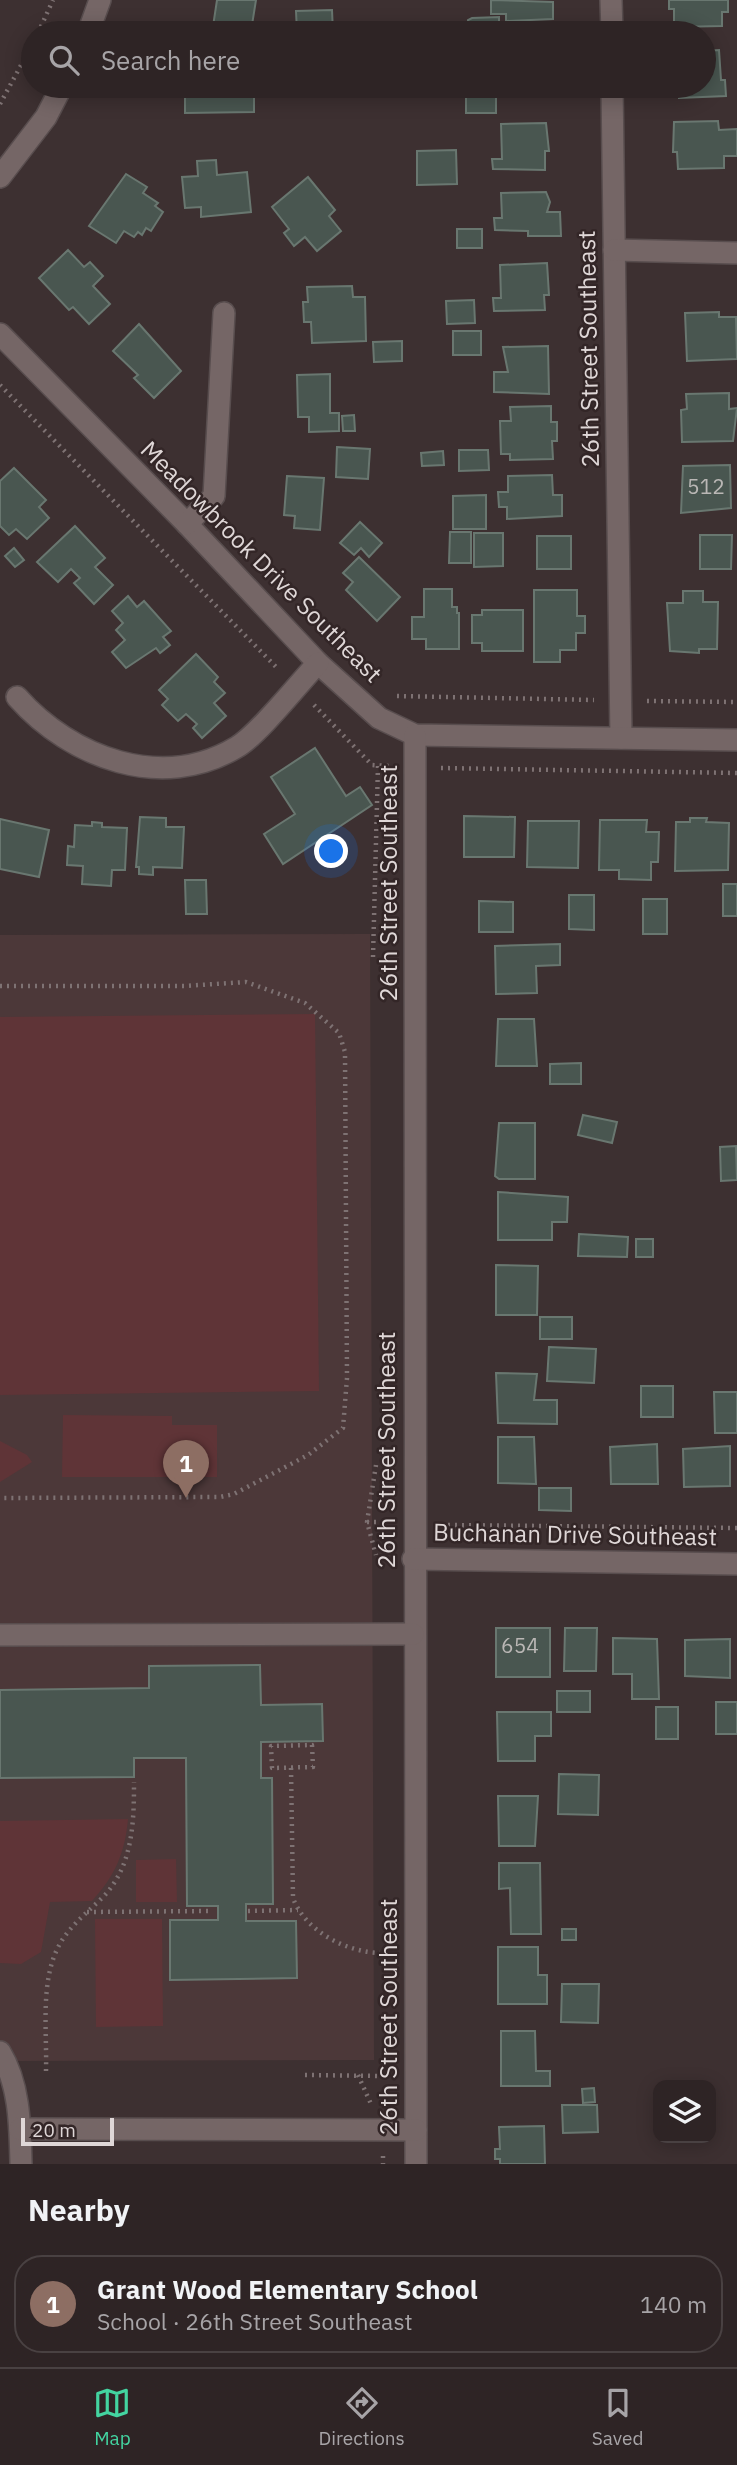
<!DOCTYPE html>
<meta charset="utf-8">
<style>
:root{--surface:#2e2425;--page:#3a3032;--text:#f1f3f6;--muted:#a7a4a7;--line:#494142;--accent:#43d4a0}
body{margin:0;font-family:"IBM Plex Sans",sans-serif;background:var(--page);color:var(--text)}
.controls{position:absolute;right:21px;bottom:21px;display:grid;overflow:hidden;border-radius:14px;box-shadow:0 4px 18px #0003}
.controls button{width:63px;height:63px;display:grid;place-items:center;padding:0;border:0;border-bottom:2px solid var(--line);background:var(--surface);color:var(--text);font:35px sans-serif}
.scale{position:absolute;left:21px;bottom:18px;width:93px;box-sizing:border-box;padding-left:7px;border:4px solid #dfd7d7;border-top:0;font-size:19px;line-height:24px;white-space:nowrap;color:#dfd7d7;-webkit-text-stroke:5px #332627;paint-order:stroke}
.you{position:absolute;left:332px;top:852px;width:24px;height:24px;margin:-18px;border:5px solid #fff;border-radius:50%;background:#1a73e8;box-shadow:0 0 0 10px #1a73e833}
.badge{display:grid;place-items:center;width:46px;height:46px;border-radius:50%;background:var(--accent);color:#fff;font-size:23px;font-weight:700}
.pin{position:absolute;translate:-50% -58px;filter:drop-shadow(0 2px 4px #0008)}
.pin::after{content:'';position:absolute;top:37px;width:24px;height:21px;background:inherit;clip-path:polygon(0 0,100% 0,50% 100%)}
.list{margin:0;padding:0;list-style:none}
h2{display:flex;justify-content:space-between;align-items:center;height:91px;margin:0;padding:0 28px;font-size:30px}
h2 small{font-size:23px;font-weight:400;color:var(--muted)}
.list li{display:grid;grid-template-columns:46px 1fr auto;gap:21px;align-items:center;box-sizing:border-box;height:98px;margin:0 14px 14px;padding:0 14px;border:2px solid var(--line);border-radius:28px}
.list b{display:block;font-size:26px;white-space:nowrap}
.list p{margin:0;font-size:23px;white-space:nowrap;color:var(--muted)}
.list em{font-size:23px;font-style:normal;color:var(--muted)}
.icon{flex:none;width:38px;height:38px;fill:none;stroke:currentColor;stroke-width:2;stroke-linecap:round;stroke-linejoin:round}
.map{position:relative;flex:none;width:737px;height:2164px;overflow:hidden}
.search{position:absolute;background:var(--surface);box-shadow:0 4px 18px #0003;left:21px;right:21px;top:21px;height:77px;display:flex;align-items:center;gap:18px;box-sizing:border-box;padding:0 24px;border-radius:38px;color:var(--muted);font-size:26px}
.sheet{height:203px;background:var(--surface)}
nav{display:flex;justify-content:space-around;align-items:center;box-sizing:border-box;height:98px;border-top:2px solid var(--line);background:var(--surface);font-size:19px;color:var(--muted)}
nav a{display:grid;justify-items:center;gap:4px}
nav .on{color:var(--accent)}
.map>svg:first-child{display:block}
.built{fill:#4c3839}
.green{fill:#5f3437}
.building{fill:#495650;stroke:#697770;stroke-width:2}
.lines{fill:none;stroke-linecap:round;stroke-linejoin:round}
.minor-casing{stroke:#584d4e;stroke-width:24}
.path{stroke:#7e7273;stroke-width:4.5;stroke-dasharray:2 5;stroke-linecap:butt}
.minor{stroke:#756666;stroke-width:21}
.labels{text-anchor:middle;stroke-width:5;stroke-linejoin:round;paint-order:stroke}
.number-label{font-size:21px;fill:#bab7b5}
.street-label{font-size:24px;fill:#dfd7d7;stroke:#332627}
</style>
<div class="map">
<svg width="737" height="2164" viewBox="0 0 737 2164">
<rect width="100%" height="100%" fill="#3d3031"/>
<path class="built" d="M 370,934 L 374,2060 L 0,2061 L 0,935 Z"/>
<g class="green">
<path d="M 315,1014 L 319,1391 L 0,1395 L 0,1017 Z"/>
<path d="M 63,1415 L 172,1416 L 172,1425 L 217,1425 L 217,1477 L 62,1477 Z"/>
<path d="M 0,1441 L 27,1455 L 32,1462 L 0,1482 Z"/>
<path d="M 128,1819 C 125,1853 115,1876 92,1901 L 50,1902 L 41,1952 L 21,1964 L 0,1963 L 0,1821 Z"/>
<path d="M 176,1859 L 177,1902 L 136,1902 L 136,1860 Z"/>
<path d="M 95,1919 L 162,1919 L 163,2026 L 96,2027 Z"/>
</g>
<g class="building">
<path d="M 217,0 L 256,0 L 252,25 L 247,25 L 246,33 L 212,33 Z"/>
<path d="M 491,0 L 553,2 L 553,19 L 506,21 L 506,14 L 491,14 Z"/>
<path d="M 669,0 L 728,0 L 728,12 L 722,12 L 722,26 L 674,27 L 674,9 L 669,9 Z"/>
<path d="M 332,10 L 333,33 L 297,33 L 296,11 Z"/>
<path d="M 499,17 L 499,33 L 468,33 L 468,20 L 472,18 Z"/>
<path d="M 719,50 L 721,80 L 725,80 L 726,96 L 679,98 L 679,86 L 704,86 L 704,51 Z"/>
<path d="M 185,86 L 254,86 L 254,112 L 185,113 Z"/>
<rect x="277" y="86" width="34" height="8"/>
<rect x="507" y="86" width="40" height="9"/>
<rect x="466" y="94" width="30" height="19"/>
<path d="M 718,121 L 719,130 L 737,129 L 737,156 L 724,156 L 724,168 L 678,169 L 677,152 L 673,152 L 674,122 Z"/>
<path d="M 546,123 L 549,151 L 545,151 L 545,170 L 493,169 L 492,159 L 502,159 L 501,124 Z"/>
<path d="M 456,150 L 457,184 L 417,185 L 417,151 Z"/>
<path d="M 216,160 L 217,175 L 247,172 L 251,212 L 201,217 L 201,207 L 185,208 L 182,177 L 198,176 L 197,161 Z"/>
<path d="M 126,174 L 147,187 L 143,193 L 158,203 L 155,206 L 163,212 L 151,231 L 146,228 L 142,235 L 138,232 L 134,237 L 124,231 L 116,243 L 89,226 Z"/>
<path d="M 308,177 L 335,210 L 329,216 L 341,231 L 317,251 L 305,237 L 294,246 L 284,233 L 289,229 L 272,207 Z"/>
<path d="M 546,192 L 550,202 L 547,212 L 560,212 L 561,236 L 528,236 L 528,231 L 495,230 L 494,218 L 502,218 L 501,193 Z"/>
<rect x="457" y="229" width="25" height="19"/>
<path d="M 68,250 L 84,267 L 90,262 L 103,276 L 93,286 L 110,304 L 89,324 L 73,307 L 69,310 L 39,278 Z"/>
<path d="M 547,263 L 549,295 L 544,295 L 545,310 L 494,311 L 493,298 L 501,298 L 500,265 Z"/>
<path d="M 352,286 L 353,297 L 365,297 L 366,341 L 312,343 L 311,322 L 304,322 L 303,302 L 308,302 L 307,287 Z"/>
<path d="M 474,300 L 475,323 L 447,324 L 446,301 Z"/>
<path d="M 719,312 L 719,317 L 736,317 L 737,359 L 687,361 L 685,313 Z"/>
<path d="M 139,324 L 181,371 L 154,398 L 134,378 L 138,375 L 113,351 Z"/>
<rect x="453" y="331" width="28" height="24"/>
<path d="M 402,341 L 402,361 L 374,362 L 373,342 Z"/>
<path d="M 548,346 L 549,394 L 494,392 L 494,372 L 508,372 L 503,347 Z"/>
<path d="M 330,374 L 330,413 L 339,413 L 339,431 L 309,432 L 309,417 L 298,417 L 297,375 Z"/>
<path d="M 729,393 L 729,409 L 737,408 L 733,441 L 682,442 L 681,410 L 687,409 L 686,394 Z"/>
<path d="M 551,406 L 551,422 L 557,422 L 557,441 L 552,441 L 553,459 L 510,460 L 510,454 L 501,454 L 500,421 L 511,421 L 510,407 Z"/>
<path d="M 354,415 L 355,431 L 343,431 L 342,416 Z"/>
<path d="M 337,447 L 370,449 L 368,479 L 336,477 Z"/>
<path d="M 459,450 L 488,450 L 489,470 L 459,471 Z"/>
<path d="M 443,451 L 444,465 L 422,466 L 421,453 Z"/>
<path d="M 730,465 L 731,508 L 681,513 L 683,466 Z"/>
<path d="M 14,468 L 46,500 L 39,507 L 49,518 L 27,539 L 16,529 L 9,535 L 0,526 L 0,481 Z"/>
<path d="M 552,475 L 553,495 L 562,495 L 562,516 L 507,519 L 507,507 L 499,507 L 498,492 L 508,492 L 508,476 Z"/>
<path d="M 287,476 L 324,478 L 320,530 L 294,528 L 295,516 L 284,515 Z"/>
<path d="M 486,495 L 486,529 L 453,529 L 453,496 Z"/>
<path d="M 360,522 L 382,543 L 369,557 L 361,548 L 354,555 L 340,543 Z"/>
<path d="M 75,526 L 105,558 L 95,567 L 113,585 L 94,604 L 74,583 L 80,578 L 71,569 L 58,582 L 37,562 Z"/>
<path d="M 450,532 L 471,532 L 471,563 L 449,563 Z"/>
<path d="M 474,533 L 503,533 L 503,566 L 474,567 Z"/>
<path d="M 700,535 L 732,535 L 731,569 L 700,569 Z"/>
<rect x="537" y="536" width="34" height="33"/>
<path d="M 14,548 L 24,560 L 15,567 L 5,556 Z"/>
<path d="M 359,557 L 400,597 L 377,621 L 346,590 L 353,582 L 343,573 Z"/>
<path d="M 424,589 L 452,589 L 452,607 L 457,607 L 457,613 L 459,613 L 459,649 L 426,649 L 426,639 L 412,639 L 412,617 L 424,617 Z"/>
<path d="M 534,590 L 577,590 L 577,616 L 585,616 L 585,633 L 576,633 L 576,650 L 560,650 L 560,662 L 534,662 Z"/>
<path d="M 683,591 L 703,591 L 703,602 L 718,602 L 717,649 L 699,649 L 699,653 L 670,651 L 667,603 L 683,603 Z"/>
<path d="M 128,596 L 137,607 L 144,601 L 171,631 L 163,637 L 170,645 L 160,653 L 156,648 L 126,668 L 112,652 L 125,640 L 116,630 L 123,623 L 112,611 Z"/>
<path d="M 482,610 L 523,610 L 523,651 L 482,651 L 482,643 L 472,643 L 472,615 L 482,615 Z"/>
<path d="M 196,654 L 218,677 L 214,682 L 225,693 L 214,703 L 226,716 L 202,738 L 193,728 L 197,724 L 186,714 L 178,721 L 162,705 L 168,699 L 159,690 Z"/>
<path d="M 315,748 L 346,796 L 360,787 L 372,805 L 283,864 L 264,834 L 295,814 L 271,777 Z"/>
<path d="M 464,816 L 515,817 L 514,857 L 464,857 Z"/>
<path d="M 140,817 L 166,818 L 166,827 L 184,827 L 182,868 L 153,867 L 153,875 L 139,874 L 139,867 L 136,867 Z"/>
<path d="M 690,818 L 707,818 L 706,822 L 729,823 L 728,870 L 675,871 L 676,822 L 690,822 Z"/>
<path d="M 0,819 L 49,830 L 39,877 L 0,869 Z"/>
<path d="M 600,820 L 647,820 L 646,832 L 659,832 L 658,862 L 651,862 L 651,880 L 619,879 L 619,870 L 599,870 Z"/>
<path d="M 528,821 L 579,821 L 578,868 L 527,867 Z"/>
<path d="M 92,822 L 102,823 L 102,827 L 127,828 L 125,870 L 112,870 L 111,886 L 82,884 L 83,866 L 67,865 L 68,846 L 74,847 L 75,825 L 92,826 Z"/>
<path d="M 185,880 L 206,880 L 207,914 L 186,914 Z"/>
<rect x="723" y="884" width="14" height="32"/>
<path d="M 569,895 L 594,895 L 594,930 L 569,929 Z"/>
<rect x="643" y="899" width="24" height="35"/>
<path d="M 479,901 L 513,902 L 513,932 L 479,932 Z"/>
<path d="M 560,944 L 560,965 L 536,966 L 537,993 L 496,994 L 495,946 Z"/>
<path d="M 498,1019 L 534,1019 L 537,1066 L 496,1066 Z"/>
<path d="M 581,1063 L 581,1084 L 550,1084 L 550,1064 Z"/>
<path d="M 583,1115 L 617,1122 L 612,1143 L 578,1135 Z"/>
<path d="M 499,1123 L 535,1123 L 535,1179 L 499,1179 L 495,1176 Z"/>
<path d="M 736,1146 L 737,1180 L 721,1181 L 720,1147 Z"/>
<path d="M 498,1192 L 568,1197 L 567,1222 L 552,1222 L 552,1240 L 498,1240 Z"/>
<path d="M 579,1234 L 628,1237 L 627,1257 L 578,1256 Z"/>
<rect x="636" y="1239" width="17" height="18"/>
<path d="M 496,1265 L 538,1266 L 537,1315 L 496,1315 Z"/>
<rect x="540" y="1317" width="32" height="22"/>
<path d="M 549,1347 L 596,1349 L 594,1383 L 547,1381 Z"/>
<path d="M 496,1373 L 537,1374 L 534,1400 L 557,1400 L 557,1424 L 498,1423 Z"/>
<rect x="641" y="1386" width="32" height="31"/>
<path d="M 714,1392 L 737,1392 L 737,1433 L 715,1433 Z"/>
<path d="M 498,1437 L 534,1437 L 536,1484 L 498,1483 Z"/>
<path d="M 657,1444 L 658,1484 L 611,1484 L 610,1447 Z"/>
<path d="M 730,1446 L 730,1486 L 684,1487 L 683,1449 Z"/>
<path d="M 539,1488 L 571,1488 L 571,1511 L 539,1510 Z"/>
<rect x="496" y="1628" width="54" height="49"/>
<path d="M 565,1628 L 597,1628 L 596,1671 L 564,1671 Z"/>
<path d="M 613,1638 L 657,1639 L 659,1699 L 632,1699 L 632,1674 L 613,1674 Z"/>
<path d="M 730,1639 L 730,1678 L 685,1676 L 685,1640 Z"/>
<path d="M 260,1665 L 261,1705 L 322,1704 L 323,1741 L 261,1742 L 261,1778 L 272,1778 L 273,1904 L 246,1904 L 246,1921 L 296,1921 L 297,1978 L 170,1980 L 170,1920 L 218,1920 L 218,1906 L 187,1906 L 186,1758 L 134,1758 L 134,1777 L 0,1778 L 0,1690 L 149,1688 L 149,1666 Z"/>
<rect x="557" y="1691" width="33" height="21"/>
<rect x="716" y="1702" width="21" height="32"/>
<rect x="656" y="1707" width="22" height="32"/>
<path d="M 497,1712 L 551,1712 L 551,1736 L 535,1736 L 535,1761 L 498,1761 Z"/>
<path d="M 559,1774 L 599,1775 L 598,1815 L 558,1814 Z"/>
<path d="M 498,1796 L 538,1796 L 535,1846 L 499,1846 Z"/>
<path d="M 499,1863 L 540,1863 L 541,1934 L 511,1934 L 510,1888 L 499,1889 Z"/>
<rect x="562" y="1929" width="14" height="11"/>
<path d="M 498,1947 L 538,1947 L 538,1975 L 547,1975 L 547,2004 L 498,2004 Z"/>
<path d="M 562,1984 L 599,1984 L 598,2023 L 561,2022 Z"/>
<path d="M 501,2031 L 535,2031 L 536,2071 L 550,2071 L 550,2086 L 501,2086 Z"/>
<path d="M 594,2088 L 595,2102 L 583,2103 L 582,2089 Z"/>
<path d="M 562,2105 L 597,2105 L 598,2132 L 563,2133 Z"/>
<path d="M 544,2126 L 545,2164 L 500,2164 L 500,2159 L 495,2159 L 495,2149 L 500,2149 L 499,2127 Z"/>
</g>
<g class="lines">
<defs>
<g id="minor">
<path d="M 611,0 L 612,33"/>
<path d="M 88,33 L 100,0"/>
<path d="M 612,86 L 621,738"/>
<path d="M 0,177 L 46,117 L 62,86"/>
<path d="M 614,250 L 737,253"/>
<path d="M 0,334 L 187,524 L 318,663 L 379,718 L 415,735 L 737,740"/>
<path d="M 187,524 L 214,496 L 224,313"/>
<path d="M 17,697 C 71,758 162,792 237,747 C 258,735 299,683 318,663"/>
<path d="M 415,735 L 416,2164"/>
<path d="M 413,1559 L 737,1564"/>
<path d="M 0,1635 L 413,1634"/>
<path d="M 0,2052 C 20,2085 20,2126 21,2164"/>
<path d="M 20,2129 L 416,2130"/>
</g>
</defs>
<use href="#minor" class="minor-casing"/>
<g class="path">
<path d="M 38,33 L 53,0"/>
<path d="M 0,104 L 33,43"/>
<path d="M 0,385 L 279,670"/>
<path d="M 397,696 L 594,700"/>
<path d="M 647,701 L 737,702"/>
<path d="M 314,705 L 372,765 L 389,766"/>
<path d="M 441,768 L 737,773"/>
<path d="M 373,957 L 378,765"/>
<path d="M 0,986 L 184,986 L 246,982 L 305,1003 L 339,1033 L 345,1052 L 347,1378 L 343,1428 L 308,1455 L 234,1494 L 220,1497 L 0,1498"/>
<path d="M 376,1465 L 367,1522 L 376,1555"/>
<path d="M 367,1522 L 381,1522"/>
<path d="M 448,1525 L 737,1528"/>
<path d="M 312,1745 L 313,1767 L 272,1768 L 271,1746 Z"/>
<path d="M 291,1768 L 293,1898 C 305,1931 346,1952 380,1953"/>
<path d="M 248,1911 L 298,1910"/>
<path d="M 87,1912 L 212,1911"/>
<path d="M 46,2071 C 47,2033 41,1989 55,1954 C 65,1929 85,1915 103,1897 C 133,1866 134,1822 134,1782"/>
<path d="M 305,2075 L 381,2076"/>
<path d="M 358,2075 L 371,2104"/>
<path d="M 383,2156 L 383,2164"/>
</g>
<use href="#minor" class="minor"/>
</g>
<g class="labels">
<g class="number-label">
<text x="706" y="494">512</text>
<text x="520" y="1653">654</text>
</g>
<g class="street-label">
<text transform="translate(589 349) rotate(-91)" y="8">26th Street Southeast</text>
<text transform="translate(261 562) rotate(45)" y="8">Meadowbrook Drive Southeast</text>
<text transform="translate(389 883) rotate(-90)" y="8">26th Street Southeast</text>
<text transform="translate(387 1450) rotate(-90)" y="8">26th Street Southeast</text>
<text transform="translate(575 1535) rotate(1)" y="8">Buchanan Drive Southeast</text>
<text transform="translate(389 2017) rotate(-90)" y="8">26th Street Southeast</text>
</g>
</g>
</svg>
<div class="controls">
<button><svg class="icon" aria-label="layers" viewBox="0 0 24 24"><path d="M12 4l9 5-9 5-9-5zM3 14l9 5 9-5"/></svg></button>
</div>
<div class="scale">20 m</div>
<div class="you"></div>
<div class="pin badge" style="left:186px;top:1498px;background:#8d6e63">1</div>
<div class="search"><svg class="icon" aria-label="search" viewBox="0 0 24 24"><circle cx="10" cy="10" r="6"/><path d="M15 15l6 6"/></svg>Search here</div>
</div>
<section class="sheet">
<h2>Nearby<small></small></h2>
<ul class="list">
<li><span class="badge" style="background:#8d6e63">1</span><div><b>Grant Wood Elementary School</b><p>School · 26th Street Southeast</p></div><em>140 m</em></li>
</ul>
</section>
<nav>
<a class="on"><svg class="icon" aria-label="map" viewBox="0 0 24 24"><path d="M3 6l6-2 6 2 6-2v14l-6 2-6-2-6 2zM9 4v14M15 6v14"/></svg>Map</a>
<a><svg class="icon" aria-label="directions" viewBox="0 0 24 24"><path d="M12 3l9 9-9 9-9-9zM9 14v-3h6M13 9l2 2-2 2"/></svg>Directions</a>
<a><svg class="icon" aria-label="saved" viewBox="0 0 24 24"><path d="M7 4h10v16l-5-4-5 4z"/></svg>Saved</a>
</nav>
